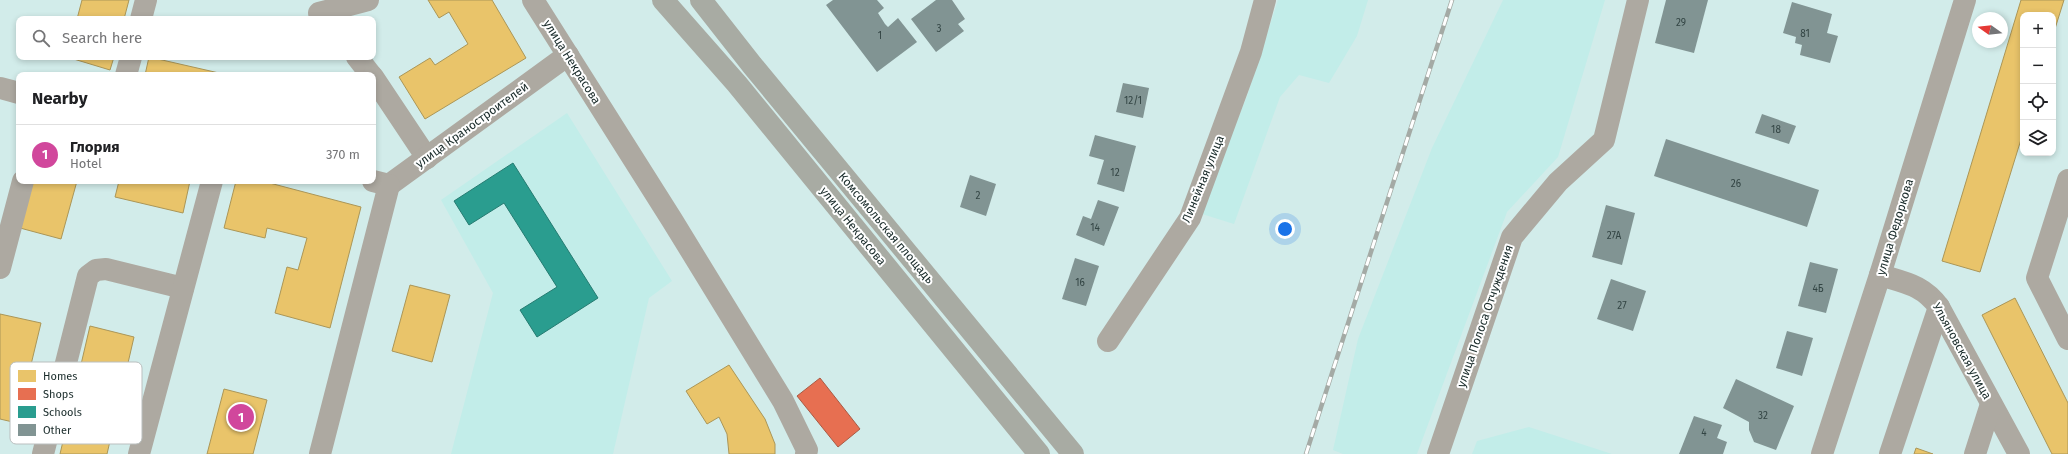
<!DOCTYPE html>
<meta charset="utf-8">
<style>
:root{--surface:#fff;--page:#f2f2f2;--text:#202124;--muted:#757577;--line:#e0e0e0;--accent:#5a6f6d}
body{margin:0;font-family:"Fira Sans",sans-serif;background:var(--page);color:var(--text)}
.controls{position:absolute;right:12px;top:12px;display:grid;overflow:hidden;border-radius:8px;box-shadow:0 2px 6px #0003}
.controls button{width:36px;height:36px;display:grid;place-items:center;padding:0;border:0;border-bottom:1px solid var(--line);background:var(--surface);color:var(--text);font:20px sans-serif}
.compass{position:absolute;left:1972px;top:12px;width:36px;height:36px;border-radius:50%;background:var(--surface);box-shadow:0 2px 6px #0003;rotate:285deg}
.you{position:absolute;left:1285px;top:229px;width:14px;height:14px;margin:-10px;border:3px solid #fff;border-radius:50%;background:#1a73e8;box-shadow:0 0 0 6px #1a73e833}
.badge{display:grid;place-items:center;width:26px;height:26px;border-radius:50%;background:var(--accent);color:#fff;font-size:13px;font-weight:700}
.pin{position:absolute;translate:-50% -50%;border:2px solid #fff;box-shadow:0 1px 4px #0006}
.list{margin:0;padding:0;list-style:none}
h2{display:flex;justify-content:space-between;align-items:center;height:52px;margin:0;padding:0 16px;font-size:17px}
h2 small{font-size:13px;font-weight:400;color:var(--muted)}
.list li{display:grid;grid-template-columns:26px 1fr auto;gap:12px;align-items:center;box-sizing:border-box;height:60px;padding:0 16px;border-top:1px solid var(--line)}
.list b{display:block;font-size:15px;white-space:nowrap}
.list p{margin:0;font-size:13px;white-space:nowrap;color:var(--muted)}
.list em{font-size:13px;font-style:normal;color:var(--muted)}
.icon{flex:none;width:22px;height:22px;fill:none;stroke:currentColor;stroke-width:2;stroke-linecap:round;stroke-linejoin:round}
.map{position:relative;flex:none;width:2068px;height:454px;overflow:hidden}
.search{position:absolute;background:var(--surface);box-shadow:0 2px 6px #0003;left:16px;top:16px;width:360px;height:44px;display:flex;align-items:center;gap:10px;box-sizing:border-box;padding:0 14px;border-radius:8px;color:var(--muted);font-size:15px}
.panel{position:absolute;background:var(--surface);box-shadow:0 2px 6px #0003;left:16px;top:72px;width:360px;height:112px;border-radius:8px}
.map>svg:first-child{display:block}
.built{fill:#c2ede9}
.homes{fill:#e9c46a;stroke:#ab9657}
.shops{fill:#e76f51;stroke:#a95b45}
.schools{fill:#2a9d8f;stroke:#257b71}
.building{fill:#819493}
.lines{fill:none;stroke-linecap:round;stroke-linejoin:round}
.minor{stroke:#ada9a1;stroke-width:22}
.major{stroke:#a8aba3;stroke-width:22}
.rail-casing{stroke:#a4aaa5;stroke-width:4.5}
.rail{stroke:#fff;stroke-width:3;stroke-dasharray:9;stroke-linecap:butt}
.labels{text-anchor:middle;stroke-width:4;stroke-linejoin:round;paint-order:stroke}
.number-label{font-size:10px;fill:#334544}
.street-label{font-size:12px;fill:#192b2a;stroke:#fff}
.key{fill:#fff;stroke:#babfbf;stroke-width:1}
.key-label{font-size:11px;fill:#192b2a}
</style>
<div class="map">
<svg width="2068" height="454" viewBox="0 0 2068 454">
<rect width="100%" height="100%" fill="#d2ecea"/>
<g class="built">
<path d="M 1278,0 L 1368,0 L 1357,36 L 1329,83 L 1299,75 L 1280,97 L 1234,224 L 1202,214 L 1219,165 L 1247,96 Z"/>
<path d="M 1503,0 L 1605,0 L 1558,157 L 1507,212 L 1417,454 L 1343,454 L 1333,450 L 1358,339 L 1432,148 Z"/>
<path d="M 567,113 L 672,281 L 649,298 L 613,454 L 451,454 L 493,293 L 441,200 Z"/>
<path d="M 1529,427 L 1612,454 L 1472,454 L 1477,441 Z"/>
</g>
<g class="homes">
<path d="M 82,0 L 129,0 L 124,19 L 77,19 Z"/>
<path d="M 428,0 L 492,0 L 526,58 L 425,119 L 399,77 L 430,58 L 435,65 L 468,44 L 449,12 L 439,18 Z"/>
<path d="M 2021,0 L 2064,0 L 2053,35 L 2053,15 L 2023,15 L 2023,133 L 1980,272 L 1942,261 Z"/>
<path d="M 67,57 L 114,57 L 110,70 Z"/>
<path d="M 149,57 L 219,73 L 219,75 L 145,75 Z"/>
<path d="M 33,181 L 77,181 L 61,239 L 20,228 Z"/>
<path d="M 119,181 L 190,181 L 183,213 L 115,197 Z"/>
<path d="M 236,181 L 262,181 L 361,207 L 330,328 L 275,313 L 287,267 L 298,270 L 307,238 L 267,228 L 265,238 L 224,228 Z"/>
<path d="M 410,285 L 450,295 L 432,362 L 392,351 Z"/>
<path d="M 2015,298 L 2068,403 L 2068,454 L 2052,454 L 1982,315 Z"/>
<path d="M 0,314 L 41,323 L 17,423 L 0,419 Z"/>
<path d="M 90,326 L 134,337 L 107,454 L 60,454 Z"/>
<path d="M 729,365 L 765,419 L 775,444 L 775,454 L 729,454 L 727,434 L 719,417 L 707,424 L 686,391 Z"/>
<path d="M 224,389 L 267,400 L 253,454 L 207,454 Z"/>
<path d="M 1916,448 L 1933,454 L 1914,454 Z"/>
</g>
<path class="shops" d="M 820,378 L 860,429 L 838,447 L 797,396 Z"/>
<path class="schools" d="M 513,163 L 598,298 L 537,337 L 520,310 L 557,287 L 504,203 L 469,225 L 454,201 Z"/>
<g class="building">
<path d="M 833,0 L 877,0 L 884,8 L 878,13 L 885,24 L 888,27 L 898,18 L 917,42 L 877,72 L 826,5 Z"/>
<path d="M 936,0 L 952,0 L 965,19 L 958,24 L 964,31 L 936,52 L 911,19 Z"/>
<path d="M 1666,0 L 1708,0 L 1694,53 L 1655,43 Z"/>
<path d="M 1792,2 L 1832,14 L 1827,33 L 1838,36 L 1830,63 L 1800,55 L 1802,45 L 1795,43 L 1796,37 L 1783,33 Z"/>
<path d="M 1123,83 L 1149,88 L 1143,118 L 1116,112 Z"/>
<path d="M 1762,114 L 1796,126 L 1789,144 L 1755,133 Z"/>
<path d="M 1095,135 L 1136,146 L 1124,192 L 1097,184 L 1104,160 L 1089,156 Z"/>
<path d="M 1666,139 L 1819,190 L 1807,227 L 1654,176 Z"/>
<path d="M 970,175 L 996,184 L 986,216 L 960,207 Z"/>
<path d="M 1098,200 L 1119,207 L 1104,246 L 1076,235 L 1083,216 L 1091,219 Z"/>
<path d="M 1606,205 L 1635,213 L 1622,265 L 1592,257 Z"/>
<path d="M 1075,258 L 1099,266 L 1086,306 L 1062,299 Z"/>
<path d="M 1810,262 L 1838,269 L 1826,313 L 1798,306 Z"/>
<path d="M 1611,279 L 1646,291 L 1633,331 L 1597,319 Z"/>
<path d="M 1787,331 L 1813,338 L 1802,376 L 1776,368 Z"/>
<path d="M 1736,379 L 1794,406 L 1776,450 L 1754,442 L 1749,430 L 1749,422 L 1723,408 Z"/>
<path d="M 1694,416 L 1722,425 L 1717,438 L 1727,442 L 1723,454 L 1679,454 Z"/>
</g>
<g class="lines">
<g class="minor">
<path d="M 533,0 L 672,220 L 783,401 L 807,450 L 806,454"/>
<path d="M 141,19 L 146,0"/>
<path d="M 325,19 L 319,13 L 368,0"/>
<path d="M 357,57 L 371,75"/>
<path d="M 126,75 L 131,57"/>
<path d="M 373,77 L 427,158"/>
<path d="M 0,88 L 19,93"/>
<path d="M 2068,180 L 2037,278 L 2068,339"/>
<path d="M 373,181 L 389,185 L 568,55"/>
<path d="M 0,268 L 23,181"/>
<path d="M 1880,275 C 1906,283 1923,285 1939,307 L 2019,454"/>
<path d="M 1108,341 L 1190,218 L 1251,52 L 1265,0"/>
<path d="M 43,454 L 88,276 L 96,270 L 106,269 L 183,288"/>
<path d="M 139,454 L 212,181"/>
<path d="M 320,454 L 389,185"/>
<path d="M 1438,454 L 1512,237 L 1558,182 L 1604,140 L 1638,0"/>
<path d="M 1822,454 L 1880,275 L 1965,0"/>
<path d="M 1890,454 L 1939,307"/>
<path d="M 1975,454 L 1991,404"/>
</g>
<g class="major">
<path d="M 663,0 L 737,84 L 1039,454"/>
<path d="M 701,0 L 752,65 L 1073,454"/>
</g>
<defs>
<path id="rail" d="M 1306,454 L 1452,0"/>
</defs>
<use href="#rail" class="rail-casing"/>
<use href="#rail" class="rail"/>
</g>
<g class="labels">
<g class="number-label">
<text x="1681" y="26">29</text>
<text x="939" y="32">3</text>
<text x="1805" y="37">81</text>
<text x="880" y="39">1</text>
<text x="1133" y="104">12/1</text>
<text x="1776" y="133">18</text>
<text x="1115" y="176">12</text>
<text x="1736" y="187">26</text>
<text x="978" y="199">2</text>
<text x="1095" y="231">14</text>
<text x="1614" y="239">27А</text>
<text x="1080" y="286">16</text>
<text x="1818" y="292">4Б</text>
<text x="1622" y="309">27</text>
<text x="1763" y="419">32</text>
<text x="1704" y="436">4</text>
</g>
<g class="street-label">
<text transform="translate(572 62) rotate(58)" y="4">улица Некрасова</text>
<text transform="translate(472 125) rotate(-36)" y="4">улица Краностроителей</text>
<text transform="translate(1203 179) rotate(-68)" y="4">Линейная улица</text>
<text transform="translate(853 226) rotate(51)" y="4">улица Некрасова</text>
<text transform="translate(1895 227) rotate(-73)" y="4">улица Федоркова</text>
<text transform="translate(886 228) rotate(50)" y="4">Комсомольская площадь</text>
<text transform="translate(1485 316) rotate(-71)" y="4">улица Полоса Отчуждения</text>
<text transform="translate(1962 351) rotate(61)" y="4">Ульяновская улица</text>
</g>
</g>
<rect x="10" y="362" width="132" height="82" rx="6" class="key"/>
<rect x="18" y="370" width="18" height="12" fill="#e9c46a"/>
<rect x="18" y="388" width="18" height="12" fill="#e76f51"/>
<rect x="18" y="406" width="18" height="12" fill="#2a9d8f"/>
<rect x="18" y="424" width="18" height="12" fill="#819493"/>
<g class="key-label">
<text x="43" y="380">Homes</text>
<text x="43" y="398">Shops</text>
<text x="43" y="416">Schools</text>
<text x="43" y="434">Other</text>
</g>
</svg>
<div class="controls">
<button>+</button>
<button>−</button>
<button><svg class="icon" aria-label="locate" viewBox="0 0 24 24"><circle cx="12" cy="12" r="6"/><path d="M12 2v4M12 18v4M2 12h4M18 12h4"/></svg></button>
<button><svg class="icon" aria-label="layers" viewBox="0 0 24 24"><path d="M12 4l9 5-9 5-9-5zM3 14l9 5 9-5"/></svg></button>
</div>
<svg class="compass" viewBox="-18 -18 36 36"><path d="M0-13l5 13h-10z" fill="#e53935"/><path d="M0 13l5-13h-10z" fill="#757577"/></svg>
<div class="you"></div>
<div class="pin badge" style="left:241px;top:417px;background:#d1479c">1</div>
<div class="search"><svg class="icon" aria-label="search" viewBox="0 0 24 24"><circle cx="10" cy="10" r="6"/><path d="M15 15l6 6"/></svg>Search here</div>
<section class="panel">
<h2>Nearby<small></small></h2>
<ul class="list">
<li><span class="badge" style="background:#d1479c">1</span><div><b>Глория</b><p>Hotel</p></div><em>370 m</em></li>
</ul>
</section>
</div>
